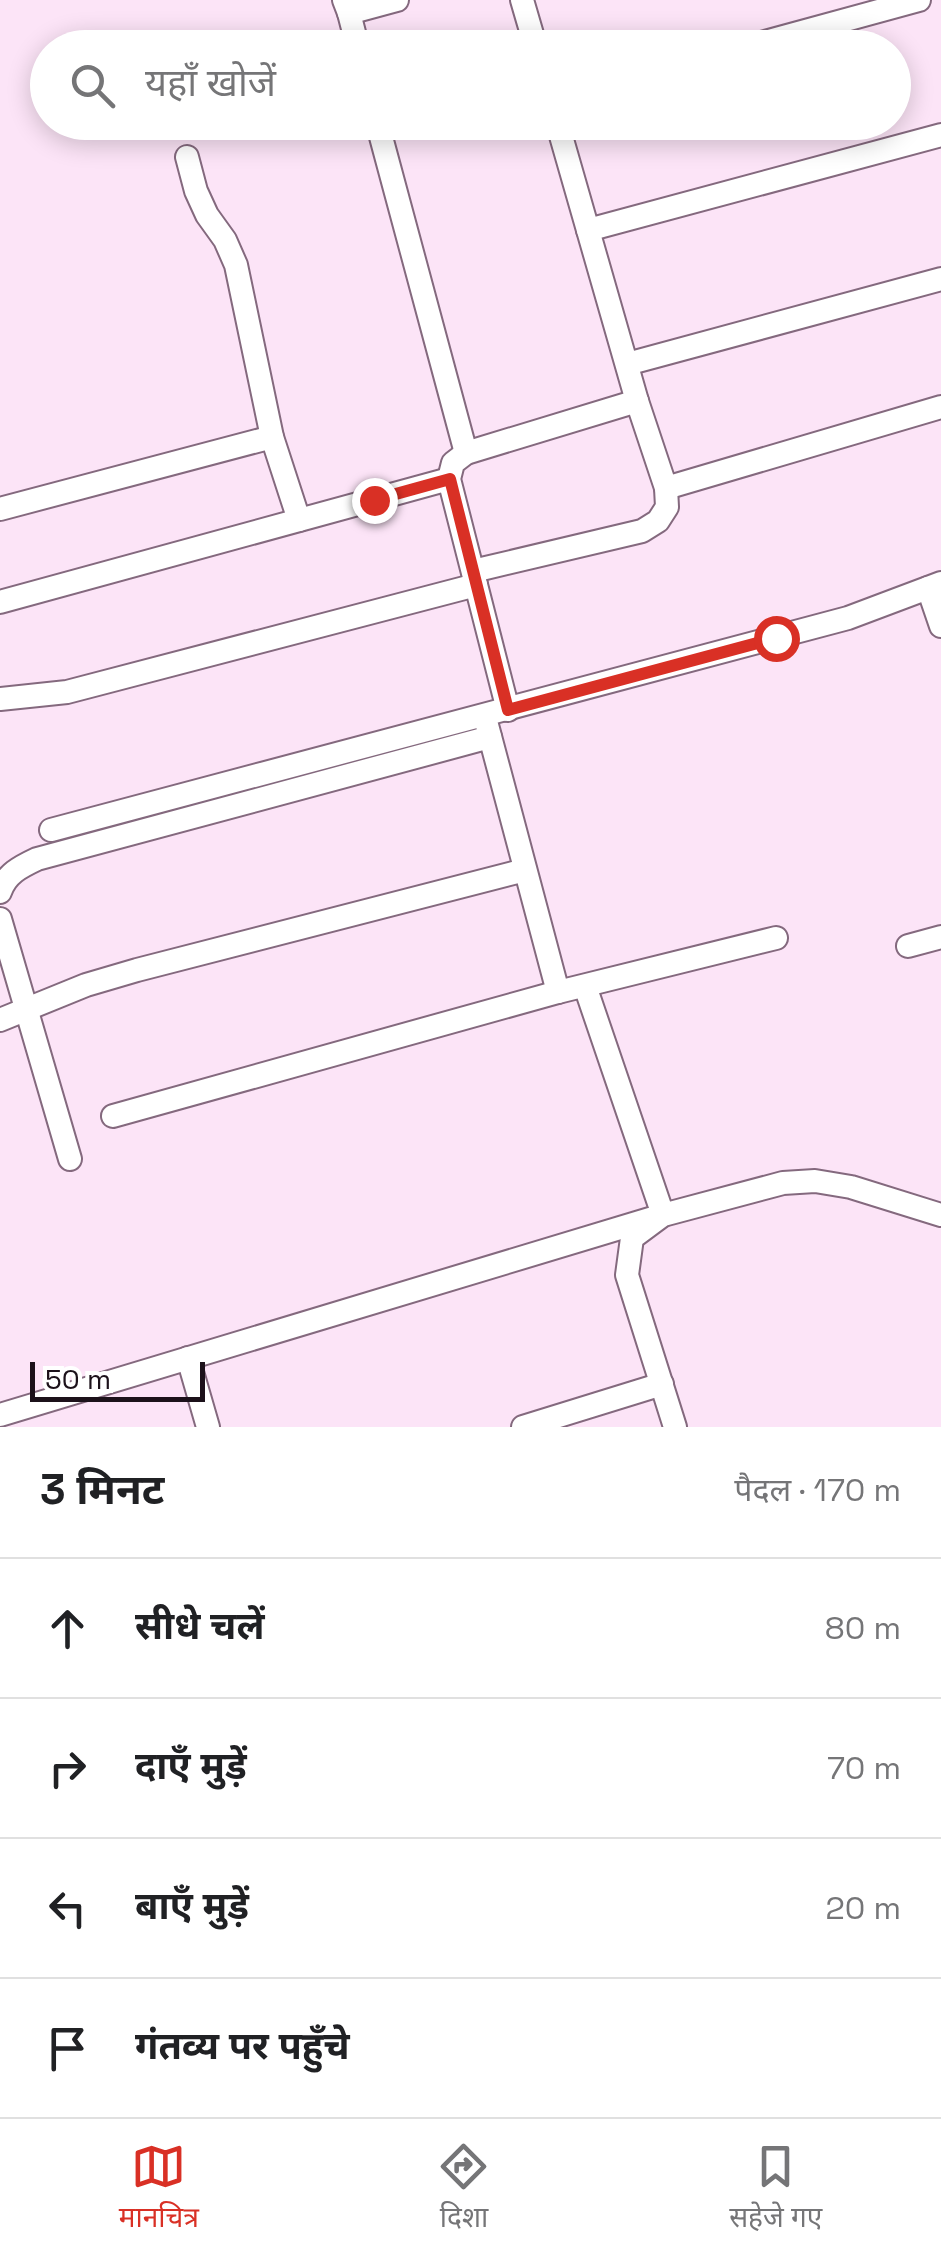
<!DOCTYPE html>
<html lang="hi">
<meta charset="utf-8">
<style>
:root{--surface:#fff;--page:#f6f6f6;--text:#202124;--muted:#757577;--line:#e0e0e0;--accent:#d93025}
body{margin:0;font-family:"Space Grotesk","Noto Sans Devanagari",sans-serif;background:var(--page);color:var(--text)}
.scale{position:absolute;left:30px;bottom:25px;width:175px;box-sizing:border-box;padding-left:10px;border:5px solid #1c111a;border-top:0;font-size:28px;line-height:35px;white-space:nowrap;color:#1c111a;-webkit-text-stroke:8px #fff;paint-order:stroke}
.stop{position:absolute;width:30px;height:30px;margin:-22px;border:8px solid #d93025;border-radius:50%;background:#fff}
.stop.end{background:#d93025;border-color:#fff;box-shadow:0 2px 10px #0008}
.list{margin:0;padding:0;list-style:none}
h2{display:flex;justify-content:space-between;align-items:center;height:130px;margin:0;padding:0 40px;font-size:42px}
h2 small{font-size:32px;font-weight:400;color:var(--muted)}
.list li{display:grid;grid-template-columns:65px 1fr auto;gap:30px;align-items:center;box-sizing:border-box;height:140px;padding:0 40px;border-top:2px solid var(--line)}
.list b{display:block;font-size:38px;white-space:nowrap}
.list em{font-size:32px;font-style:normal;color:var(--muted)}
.icon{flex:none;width:55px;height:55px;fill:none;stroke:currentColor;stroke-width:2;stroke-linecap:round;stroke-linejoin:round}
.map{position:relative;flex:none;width:941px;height:1427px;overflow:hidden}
.search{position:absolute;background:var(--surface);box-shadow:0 5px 25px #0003;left:30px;right:30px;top:30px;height:110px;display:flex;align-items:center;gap:25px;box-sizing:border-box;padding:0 35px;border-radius:55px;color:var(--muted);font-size:38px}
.sheet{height:690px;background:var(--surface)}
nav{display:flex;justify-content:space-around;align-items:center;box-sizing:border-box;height:140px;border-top:2px solid var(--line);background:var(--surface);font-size:28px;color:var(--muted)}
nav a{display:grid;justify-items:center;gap:5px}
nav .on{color:var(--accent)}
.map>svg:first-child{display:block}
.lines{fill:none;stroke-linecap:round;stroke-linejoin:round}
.minor-casing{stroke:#84697e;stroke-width:26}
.minor{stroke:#fff;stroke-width:22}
.route{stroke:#d93025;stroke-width:12}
</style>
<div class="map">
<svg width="941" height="1427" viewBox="0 0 941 1427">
<rect width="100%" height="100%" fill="#fce4f7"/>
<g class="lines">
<defs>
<g id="minor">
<path d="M 344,0 L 349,13 L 397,0"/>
<path d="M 522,0 L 536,48"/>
<path d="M 349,13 L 358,48"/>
<path d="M 743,48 L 919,0"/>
<path d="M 377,122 L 466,453"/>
<path d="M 187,157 L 196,191 L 207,215 L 225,240 L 236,265 L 272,437 L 299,520"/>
<path d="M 588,230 L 941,135"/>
<path d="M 627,364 L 941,279"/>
<path d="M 666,488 L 941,407"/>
<path d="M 0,509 L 272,437"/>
<path d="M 473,571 L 642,531 L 658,521 L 667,507 L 666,488 L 637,401 L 557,122"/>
<path d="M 928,588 L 941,626"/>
<path d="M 0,602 L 449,479"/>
<path d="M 0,699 L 67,692 L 476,585"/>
<path d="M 508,710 L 449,479 L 453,463 L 466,453 L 637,401"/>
<path d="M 487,725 L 558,992"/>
<path d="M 51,830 L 848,618 L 941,583"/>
<path d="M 0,892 C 6,874 20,867 37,859 L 490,737"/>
<path d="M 0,919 L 70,1159"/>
<path d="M 908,946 L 941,937"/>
<path d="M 0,1020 L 86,985 L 137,970 L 525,870"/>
<path d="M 113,1116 L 558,992 L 776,938"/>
<path d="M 188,1358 L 208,1427"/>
<path d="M 0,1415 L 663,1215 L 585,986"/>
<path d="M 523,1427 L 662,1384"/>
<path d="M 675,1427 L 627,1275 L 632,1238 L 663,1215 L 783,1183 L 815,1181 L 851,1187 L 941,1215"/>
</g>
</defs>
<use href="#minor" class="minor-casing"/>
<use href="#minor" class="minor"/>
</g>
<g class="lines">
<path class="route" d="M 374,500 L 450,479 L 508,710 L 776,638"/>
</g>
</svg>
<div class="scale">50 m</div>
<div class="stop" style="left:776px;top:638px"></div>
<div class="stop end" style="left:374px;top:500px"></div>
<div class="search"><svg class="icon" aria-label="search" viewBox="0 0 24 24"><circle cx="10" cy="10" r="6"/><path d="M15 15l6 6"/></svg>यहाँ खोजें</div>
</div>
<section class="sheet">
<h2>3 मिनट<small>पैदल · 170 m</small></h2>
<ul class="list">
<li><svg class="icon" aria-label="ahead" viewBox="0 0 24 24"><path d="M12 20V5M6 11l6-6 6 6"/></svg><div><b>सीधे चलें</b></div><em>80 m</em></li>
<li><svg class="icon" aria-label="right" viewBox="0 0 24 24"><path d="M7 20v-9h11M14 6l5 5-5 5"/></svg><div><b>दाएँ मुड़ें</b></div><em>70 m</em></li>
<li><svg class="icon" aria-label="left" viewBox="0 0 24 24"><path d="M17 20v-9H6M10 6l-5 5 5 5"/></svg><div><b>बाएँ मुड़ें</b></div><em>20 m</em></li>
<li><svg class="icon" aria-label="arrive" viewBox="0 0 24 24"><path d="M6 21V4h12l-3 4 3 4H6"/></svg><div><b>गंतव्य पर पहुँचे</b></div></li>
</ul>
</section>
<nav>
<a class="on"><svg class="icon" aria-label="map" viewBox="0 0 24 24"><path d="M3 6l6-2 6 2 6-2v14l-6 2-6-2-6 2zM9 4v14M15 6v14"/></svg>मानचित्र</a>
<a><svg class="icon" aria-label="directions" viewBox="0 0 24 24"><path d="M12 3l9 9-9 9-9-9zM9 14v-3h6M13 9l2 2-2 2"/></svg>दिशा</a>
<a><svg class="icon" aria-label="saved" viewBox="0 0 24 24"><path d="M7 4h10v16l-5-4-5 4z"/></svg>सहेजे गए</a>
</nav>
